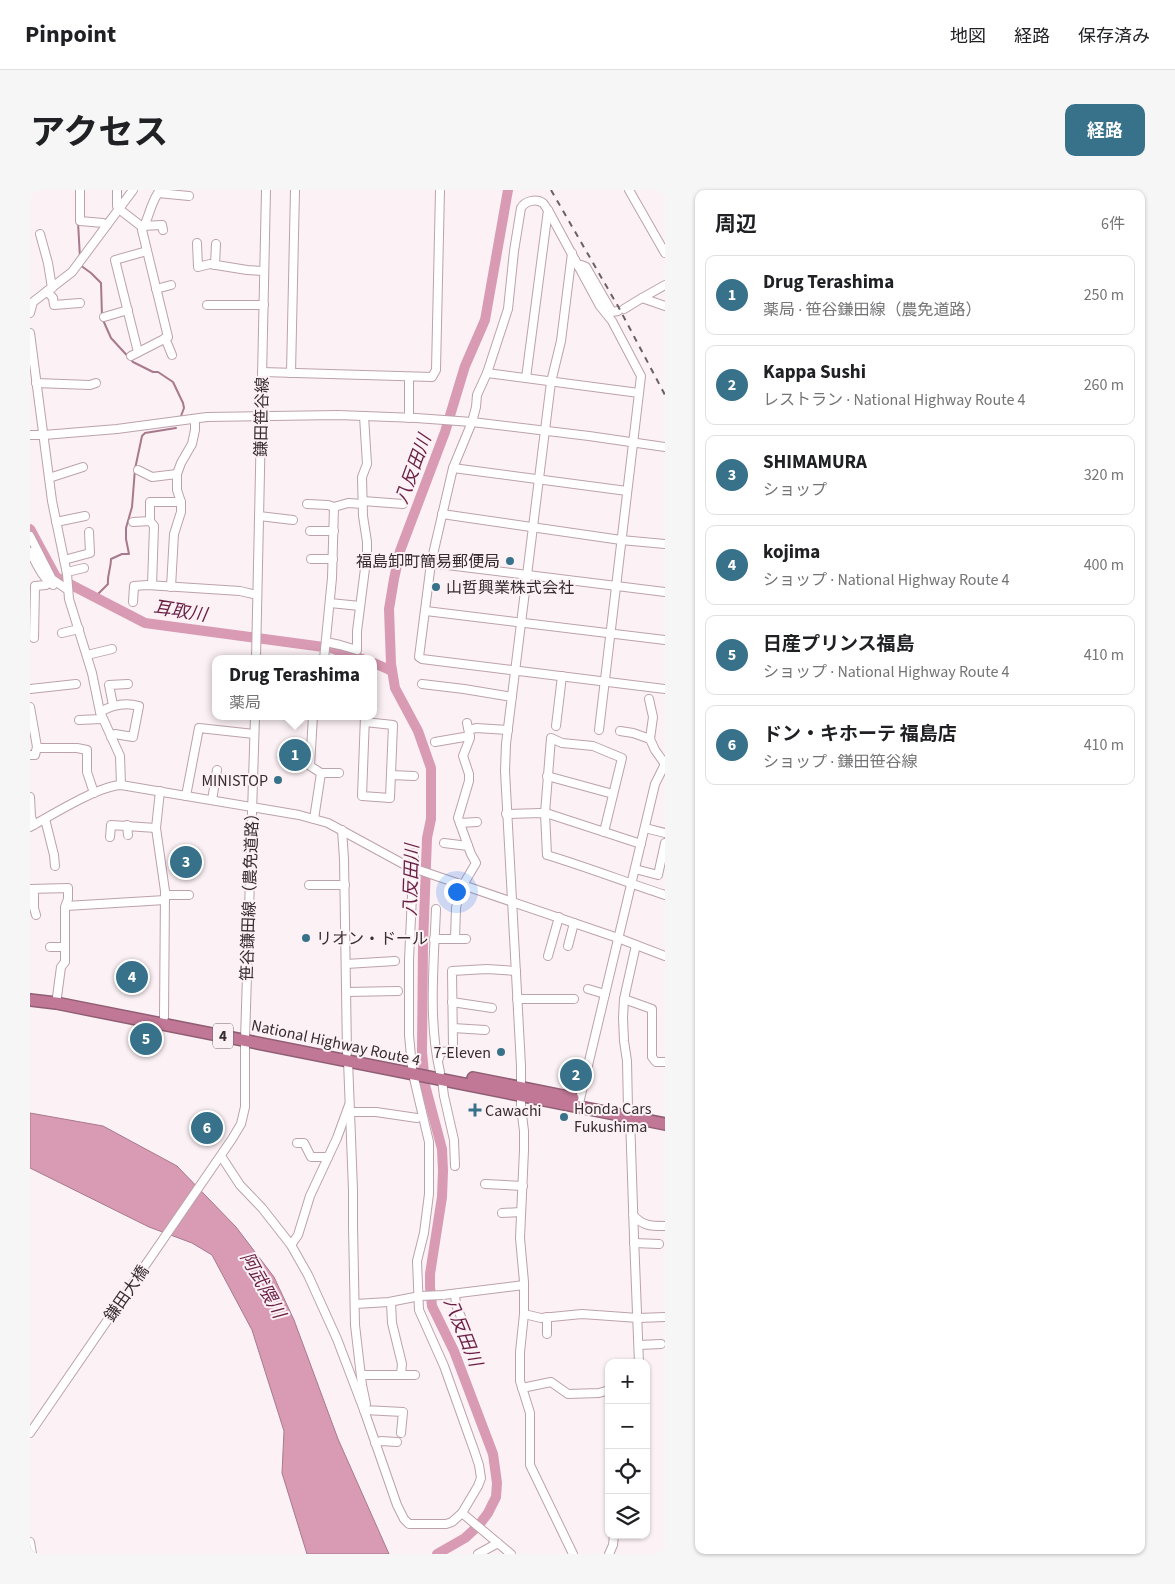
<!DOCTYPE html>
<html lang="ja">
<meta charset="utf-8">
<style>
:root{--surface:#fff;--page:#f6f6f6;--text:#202124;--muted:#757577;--line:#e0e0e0;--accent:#37718a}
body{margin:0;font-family:"Source Sans 3","Noto Sans JP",sans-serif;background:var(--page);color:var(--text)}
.controls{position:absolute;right:15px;bottom:15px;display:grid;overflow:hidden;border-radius:10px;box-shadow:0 1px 4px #0004}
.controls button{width:45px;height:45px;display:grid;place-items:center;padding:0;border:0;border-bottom:1px solid var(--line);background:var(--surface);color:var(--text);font:25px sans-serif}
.you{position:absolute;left:426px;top:701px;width:18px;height:18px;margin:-12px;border:4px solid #fff;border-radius:50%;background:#1a73e8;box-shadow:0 0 0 8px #1a73e833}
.badge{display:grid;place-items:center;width:32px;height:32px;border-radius:50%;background:var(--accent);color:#fff;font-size:16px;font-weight:700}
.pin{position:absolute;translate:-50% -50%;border:2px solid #fff;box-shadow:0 1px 5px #0006}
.popup{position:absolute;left:182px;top:465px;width:165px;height:65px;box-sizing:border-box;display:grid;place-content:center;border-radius:10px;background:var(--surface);filter:drop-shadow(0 1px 4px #0005);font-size:16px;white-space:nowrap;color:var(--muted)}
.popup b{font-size:19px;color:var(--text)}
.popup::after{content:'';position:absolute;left:50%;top:100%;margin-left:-10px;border:10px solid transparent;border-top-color:var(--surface)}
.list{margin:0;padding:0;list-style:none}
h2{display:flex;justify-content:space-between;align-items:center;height:65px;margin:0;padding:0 20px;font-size:21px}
h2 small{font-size:16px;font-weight:400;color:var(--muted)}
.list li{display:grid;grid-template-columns:32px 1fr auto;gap:15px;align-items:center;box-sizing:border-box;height:80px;margin:0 10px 10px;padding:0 10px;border:1px solid var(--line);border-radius:10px}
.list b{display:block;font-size:19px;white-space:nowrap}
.list p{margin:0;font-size:16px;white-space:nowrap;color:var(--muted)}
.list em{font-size:16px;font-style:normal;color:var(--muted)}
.icon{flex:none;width:28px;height:28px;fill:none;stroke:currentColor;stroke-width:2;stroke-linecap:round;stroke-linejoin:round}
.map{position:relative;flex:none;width:635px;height:1364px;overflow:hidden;border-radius:10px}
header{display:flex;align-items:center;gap:30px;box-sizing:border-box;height:70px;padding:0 25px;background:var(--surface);border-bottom:1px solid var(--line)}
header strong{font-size:24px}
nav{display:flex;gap:28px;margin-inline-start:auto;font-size:18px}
.intro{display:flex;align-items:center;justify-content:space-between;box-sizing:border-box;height:120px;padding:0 30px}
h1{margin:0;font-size:35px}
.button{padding:12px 22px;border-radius:10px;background:var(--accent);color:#fff;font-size:18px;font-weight:700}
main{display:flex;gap:30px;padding:0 30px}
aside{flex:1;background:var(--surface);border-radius:10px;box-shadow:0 1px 4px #0004}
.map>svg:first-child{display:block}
.water{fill:#d99ab3;stroke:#a8798c}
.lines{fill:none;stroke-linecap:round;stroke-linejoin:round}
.stream{stroke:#a8798c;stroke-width:2}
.river{stroke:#d99ab3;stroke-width:10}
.minor-casing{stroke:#bca2ac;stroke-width:10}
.highway-casing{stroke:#905e73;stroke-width:14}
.minor{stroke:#fff;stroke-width:8}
.highway{stroke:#c07896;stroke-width:11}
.rail{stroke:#6b6165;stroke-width:2;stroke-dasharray:6 6;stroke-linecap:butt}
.poi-dot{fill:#37718a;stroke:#fcf1f5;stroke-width:2}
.labels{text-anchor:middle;stroke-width:4;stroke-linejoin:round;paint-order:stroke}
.shield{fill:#fcf1f5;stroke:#72686c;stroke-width:1}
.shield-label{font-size:15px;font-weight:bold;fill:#372d31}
.street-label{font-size:16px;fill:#372d31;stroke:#fcf1f5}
.poi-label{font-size:16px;fill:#372d31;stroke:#fcf1f5;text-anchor:start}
.water-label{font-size:18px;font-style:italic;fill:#691f44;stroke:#fcf1f5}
</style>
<header>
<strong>Pinpoint</strong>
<nav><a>地図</a><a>経路</a><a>保存済み</a></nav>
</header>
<div class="intro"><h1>アクセス</h1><a class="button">経路</a></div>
<main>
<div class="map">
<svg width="635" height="1364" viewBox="0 0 635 1364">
<rect width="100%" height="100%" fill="#fcf1f5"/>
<path class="water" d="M 0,923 L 73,936 L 147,976 L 206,1037 L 244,1087 L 264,1130 L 308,1249 L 359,1364 L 277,1364 L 252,1283 L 254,1241 L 222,1140 L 182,1065 L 162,1053 L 119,1037 L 0,978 Z"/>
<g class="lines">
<g class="stream">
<path d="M 48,32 L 50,68"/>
<path d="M 50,75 L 61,83 L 71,93 L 72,126"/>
<path d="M 73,130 L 81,148 L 103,172 L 123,182 L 128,182 L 143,192 L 153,213 L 154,218 L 151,226"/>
<path d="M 65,407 L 78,394 C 77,385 81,379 81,369 L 92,364 L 99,364 L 96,349 L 96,338 L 102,317 L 105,279 L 112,246 L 115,243 L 146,238"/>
</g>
<g class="river">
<path d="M 0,339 L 26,387 L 115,433 L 301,458 L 332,469"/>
<path d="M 344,473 L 362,481"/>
<path d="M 407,1364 L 435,1348 L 449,1335 L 458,1323 L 466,1307 L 467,1293 L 463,1264 L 424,1161 L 402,1116 L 400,1097 L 400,1084 L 412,1007 L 413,981 L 412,959 L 395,895 L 392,862 L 393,755 L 397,648 L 401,629 L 401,578 L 388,541 L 365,498 L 361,474 L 359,419 L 364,389 L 370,361 L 415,242 L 435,176 L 455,130 L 478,0"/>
</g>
<defs>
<g id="minor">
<path d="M 50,0 L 50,31 L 73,33 L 77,35"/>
<path d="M 87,0 L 87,16 L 89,19 L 111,36 L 132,35 L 133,40"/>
<path d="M 599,0 L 635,63"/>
<path d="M 10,44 L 18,73 L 22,98"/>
<path d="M 167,53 L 168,77 L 180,74 L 217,80 L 234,81"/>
<path d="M 542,63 L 531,151 L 521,192 L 476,554 L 475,581 L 491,876 L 491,917 L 494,941 L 494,960 L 490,1048 L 494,1092 L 494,1124 L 490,1162 L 490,1191 L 500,1223 L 500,1275 L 543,1364"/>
<path d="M 185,75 L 186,54"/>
<path d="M 548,76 L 551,75 L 556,77 L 582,122 L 588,121"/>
<path d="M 635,95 L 612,108 L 635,116"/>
<path d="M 126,99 L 141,95"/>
<path d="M 17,101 L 23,108 L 24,115 L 50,113"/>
<path d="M 177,115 L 234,115"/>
<path d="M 594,119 L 612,108"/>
<path d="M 0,123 L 3,112 L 42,82 L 103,0"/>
<path d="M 74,127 L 98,120"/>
<path d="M 0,143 L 22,311 L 37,384 L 39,409 L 62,483 L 70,522 L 90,566 L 91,595"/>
<path d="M 135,148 L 142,165"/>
<path d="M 108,162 L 85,70 L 117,61"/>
<path d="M 101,166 L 138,147 L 112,40 C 119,28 120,15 128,3 L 159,6"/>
<path d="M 232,182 L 402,187 L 406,180 L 410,0"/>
<path d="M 261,183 L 265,0"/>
<path d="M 457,183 L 609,203 L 569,540"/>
<path d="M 379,187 L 379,228"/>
<path d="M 496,188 L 518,20"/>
<path d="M 6,193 L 60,195 L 66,193"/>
<path d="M 609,203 L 611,186 L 582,131 L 570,116 L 518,20 C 516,18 515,15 513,13 C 506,8 495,11 491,18 L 484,61 L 478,119 L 457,183 L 447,205 L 446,217 L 442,232 L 423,278 L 401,373 L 389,467 L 392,469 L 635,499"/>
<path d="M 0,245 L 14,245 L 87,239 L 177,227 L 308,225 L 386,228 L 442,232 L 559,246 L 635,257"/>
<path d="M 423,278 L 597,301"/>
<path d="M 108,280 L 122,287 L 147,284"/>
<path d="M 19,288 L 53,277"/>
<path d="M 333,311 L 373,314"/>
<path d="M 277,314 L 298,315 L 304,317"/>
<path d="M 412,324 L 591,350 L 635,354"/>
<path d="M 229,326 L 263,330"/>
<path d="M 26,332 L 55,326"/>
<path d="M 103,332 L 120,331"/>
<path d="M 280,341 L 304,341"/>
<path d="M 0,346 L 22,389 L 38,400"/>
<path d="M 0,362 C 6,372 12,388 23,395"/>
<path d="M 281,369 L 303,369"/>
<path d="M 34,370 L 60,363 L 59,342"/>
<path d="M 401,373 L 635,402"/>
<path d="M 37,382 L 54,378"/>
<path d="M 122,395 L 124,336 L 120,331 L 120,312 L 151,312"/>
<path d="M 141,397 L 144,344 L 151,322 L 151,312 L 147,300 L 147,284 L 151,273 L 162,254 L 165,240 L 165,229"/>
<path d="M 103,412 L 104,396 L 117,395 L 210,401 L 227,405"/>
<path d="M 300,413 L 330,416"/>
<path d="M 396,421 L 635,450"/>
<path d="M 32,443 L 49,439"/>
<path d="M 4,448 L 5,396 L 16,395 L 19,393"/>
<path d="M 296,452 L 310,455 L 327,460 L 327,441 L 337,363 L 337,352 L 333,326 L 332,287 L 337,274 L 334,226"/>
<path d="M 57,465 L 82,459"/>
<path d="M 226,469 L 236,0"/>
<path d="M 294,469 L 302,388 L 304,317 L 318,313 L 333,314"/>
<path d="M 392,494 L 434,499 L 482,507"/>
<path d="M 0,499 L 46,494"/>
<path d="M 619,509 L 623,527 L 620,549"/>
<path d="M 83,515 L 79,495 L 98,494"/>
<path d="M 0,517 L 7,557 L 5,565 L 0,565"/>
<path d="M 70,522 C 82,515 95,512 109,516 L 103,547 L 85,544 L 81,547"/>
<path d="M 283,526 L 280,576 L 291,583 L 284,629"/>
<path d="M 49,530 L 72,529"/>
<path d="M 335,532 L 363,535 L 360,608 L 332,606 L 335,526"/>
<path d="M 526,536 L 532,486"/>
<path d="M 439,540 L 446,538 L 478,540"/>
<path d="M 590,541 L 603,543 L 620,549 L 625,560 L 635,574"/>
<path d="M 405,552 L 440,546"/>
<path d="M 7,558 L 47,558 L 57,560 L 57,582 L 64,603"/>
<path d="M 291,583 L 309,583"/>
<path d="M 361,585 L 384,586"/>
<path d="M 517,586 L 583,604"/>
<path d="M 130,601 L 126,638 L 135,701 L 134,827"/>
<path d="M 156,606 L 169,538 L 224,544"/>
<path d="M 0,607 L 1,627 L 4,635"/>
<path d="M 182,610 L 187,580"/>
<path d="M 476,624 L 511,623 L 519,624 L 611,654"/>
<path d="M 15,629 L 24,665 L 25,676"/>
<path d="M 430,633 L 447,632"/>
<path d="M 97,635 L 98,645"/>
<path d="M 0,637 C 22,625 68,596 91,595 L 269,625 L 298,633 L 377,676 L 588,748 L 635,766"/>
<path d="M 615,638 L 635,643"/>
<path d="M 312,640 L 314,669 L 317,863"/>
<path d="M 574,642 L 592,568 L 563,556 L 532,553 L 521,548 L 515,623 L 517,665 C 557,677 595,692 635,705"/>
<path d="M 80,647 L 81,635 L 126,638"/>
<path d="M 414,653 L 438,656"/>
<path d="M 605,679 L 628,685 L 635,653"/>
<path d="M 279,695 L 315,695"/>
<path d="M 433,695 L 446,673 L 441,664 L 428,628 L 439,591 L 439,584 L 433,566 L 440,548 L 437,533"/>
<path d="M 0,699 L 38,698 L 38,709 L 35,717 L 35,772 L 31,777 L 27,807"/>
<path d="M 4,699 L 4,718 L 6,725"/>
<path d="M 135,705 L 159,705"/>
<path d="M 36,716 L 135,710"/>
<path d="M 406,719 C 404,771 398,832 410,882"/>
<path d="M 404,749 L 436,749"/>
<path d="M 425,749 L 426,718 L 431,695"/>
<path d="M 538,756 L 544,733"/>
<path d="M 20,757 L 35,757"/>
<path d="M 518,766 L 529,727"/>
<path d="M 316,774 L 365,771"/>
<path d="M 558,799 L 575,804"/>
<path d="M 317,802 L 368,801"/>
<path d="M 487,809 L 544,809"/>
<path d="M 594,809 L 622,819 L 622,867 L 626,872 L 635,872"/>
<path d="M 422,812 L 462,818"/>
<path d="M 423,838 L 455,840"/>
<path d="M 318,870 L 323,1000 L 323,1036 L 325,1135 L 332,1195 L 336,1214 L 334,1220 L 373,1222 L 371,1243"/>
<path d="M 408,871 L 411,862 L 421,861 L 423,856 L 422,781 L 457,779 L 486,781"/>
<path d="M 382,877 L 379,845 L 379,770 L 384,663"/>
<path d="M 412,890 L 414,906 L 424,950 L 425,976"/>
<path d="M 550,909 L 625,594 L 635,574"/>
<path d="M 598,919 L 597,871 L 594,851 L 593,828 L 594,809 L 606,755"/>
<path d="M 320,922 L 346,922 L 387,928"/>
<path d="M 600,927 L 604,1047 L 609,1173"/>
<path d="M 267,953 L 274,953 L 281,967 L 298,967"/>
<path d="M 191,966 L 210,995 L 232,1018 L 261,1055 L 278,1085 L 307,1149 L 334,1220 L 367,1315 L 374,1329 L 379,1334 L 416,1334 L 422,1332 L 432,1323 L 448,1296 L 451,1288 L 449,1275 L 444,1260 L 414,1176 L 389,1120 L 387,1071 L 394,1043 L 399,1004 L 399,952 L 383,884"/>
<path d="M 455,994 L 493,996"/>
<path d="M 472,1023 L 491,1022"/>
<path d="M 603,1025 C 613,1036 620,1036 635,1036"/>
<path d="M 604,1053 L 629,1054"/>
<path d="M 261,1055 L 268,1045 L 280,1006 L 307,948 L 319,915"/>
<path d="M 425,1104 L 426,1115 L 431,1127"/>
<path d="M 361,1112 L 362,1133 L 372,1174 L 371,1184"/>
<path d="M 325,1114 L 359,1112 L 390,1106 L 413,1105 L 494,1095"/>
<path d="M 494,1124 L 511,1128 L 552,1124 L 608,1128 L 635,1127"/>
<path d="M 517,1144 L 517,1127"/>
<path d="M 609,1155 L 631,1154"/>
<path d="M 331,1185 L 385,1185"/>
<path d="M 492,1198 L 521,1192 L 538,1204 L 569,1203 L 579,1200"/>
<path d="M 0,1243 L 202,949 L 211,934 L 215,917 L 215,850 L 225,526"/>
<path d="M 345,1253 L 351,1251 L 367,1252"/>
<path d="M 432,1323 L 481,1364"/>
<path d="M 0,1352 L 2,1364"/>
<path d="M 448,1364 L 468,1353"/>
<path d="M 579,1364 L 583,1355 L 584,1345"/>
</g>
<g id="highway">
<path d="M 0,810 L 26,813 L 635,934"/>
<path d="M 443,888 L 543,908"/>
</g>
</defs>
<use href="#minor" class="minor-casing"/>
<use href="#highway" class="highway-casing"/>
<use href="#minor" class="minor"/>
<use href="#highway" class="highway"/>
<path class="rail" d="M 521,0 L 589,118 L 635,205"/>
</g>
<g class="poi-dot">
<circle cx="480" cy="371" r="5"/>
<circle cx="406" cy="397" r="5"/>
<circle cx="248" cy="590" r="5"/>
<circle cx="276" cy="748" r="5"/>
<circle cx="471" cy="862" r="5"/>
<path d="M442.5 912.5h5v5h5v5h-5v5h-5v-5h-5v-5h5z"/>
<circle cx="534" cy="927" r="5"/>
</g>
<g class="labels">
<rect class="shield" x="183" y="833.5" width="20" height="25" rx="4"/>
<g class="shield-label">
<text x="193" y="851">4</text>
</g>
<g class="street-label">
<text transform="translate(231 227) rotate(-89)" y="6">鎌田笹谷線</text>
<text transform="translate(219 703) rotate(-88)" y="6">笹谷鎌田線（農免道路）</text>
<text transform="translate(306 852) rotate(12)" y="6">National Highway Route 4</text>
<text transform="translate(96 1103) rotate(-55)" y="6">鎌田大橋</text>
</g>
<g class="poi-label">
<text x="470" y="377" text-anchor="end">福島卸町簡易郵便局</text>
<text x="416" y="403">山哲興業株式会社</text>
<text x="238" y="596" text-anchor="end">MINISTOP</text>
<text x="286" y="754">リオン・ドール</text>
<text x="461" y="868" text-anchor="end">7-Eleven</text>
<text x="544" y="924">Honda Cars<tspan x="544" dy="18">Fukushima</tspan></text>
<text x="455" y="926">Cawachi</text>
</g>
<g class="water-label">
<text transform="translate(383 279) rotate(-70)" y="6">八反田川</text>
<text transform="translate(150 421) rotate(9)" y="6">耳取川</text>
<text transform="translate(381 690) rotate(-88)" y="6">八反田川</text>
<text transform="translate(233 1095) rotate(61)" y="6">阿武隈川</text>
<text transform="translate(433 1142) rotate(68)" y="6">八反田川</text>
</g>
</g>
</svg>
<div class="controls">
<button>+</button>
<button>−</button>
<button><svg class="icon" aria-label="locate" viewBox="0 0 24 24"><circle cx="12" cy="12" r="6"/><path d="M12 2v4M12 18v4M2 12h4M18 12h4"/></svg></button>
<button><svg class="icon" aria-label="layers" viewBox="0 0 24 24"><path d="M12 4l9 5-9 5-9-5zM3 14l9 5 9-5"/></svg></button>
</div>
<div class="you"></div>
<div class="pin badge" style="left:265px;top:565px">1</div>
<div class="popup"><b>Drug Terashima</b>薬局</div>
<div class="pin badge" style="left:546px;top:885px">2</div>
<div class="pin badge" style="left:156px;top:672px">3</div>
<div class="pin badge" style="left:102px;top:787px">4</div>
<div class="pin badge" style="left:116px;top:849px">5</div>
<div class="pin badge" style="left:177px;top:938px">6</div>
</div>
<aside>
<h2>周辺<small>6件</small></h2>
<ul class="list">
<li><span class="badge">1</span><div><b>Drug Terashima</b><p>薬局 · 笹谷鎌田線（農免道路）</p></div><em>250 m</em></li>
<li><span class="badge">2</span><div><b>Kappa Sushi</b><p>レストラン · National Highway Route 4</p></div><em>260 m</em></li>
<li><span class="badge">3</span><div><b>SHIMAMURA</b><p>ショップ</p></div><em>320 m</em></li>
<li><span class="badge">4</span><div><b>kojima</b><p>ショップ · National Highway Route 4</p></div><em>400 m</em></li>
<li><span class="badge">5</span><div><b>日産プリンス福島</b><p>ショップ · National Highway Route 4</p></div><em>410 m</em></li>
<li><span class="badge">6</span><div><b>ドン・キホーテ 福島店</b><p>ショップ · 鎌田笹谷線</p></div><em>410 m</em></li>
</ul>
</aside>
</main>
